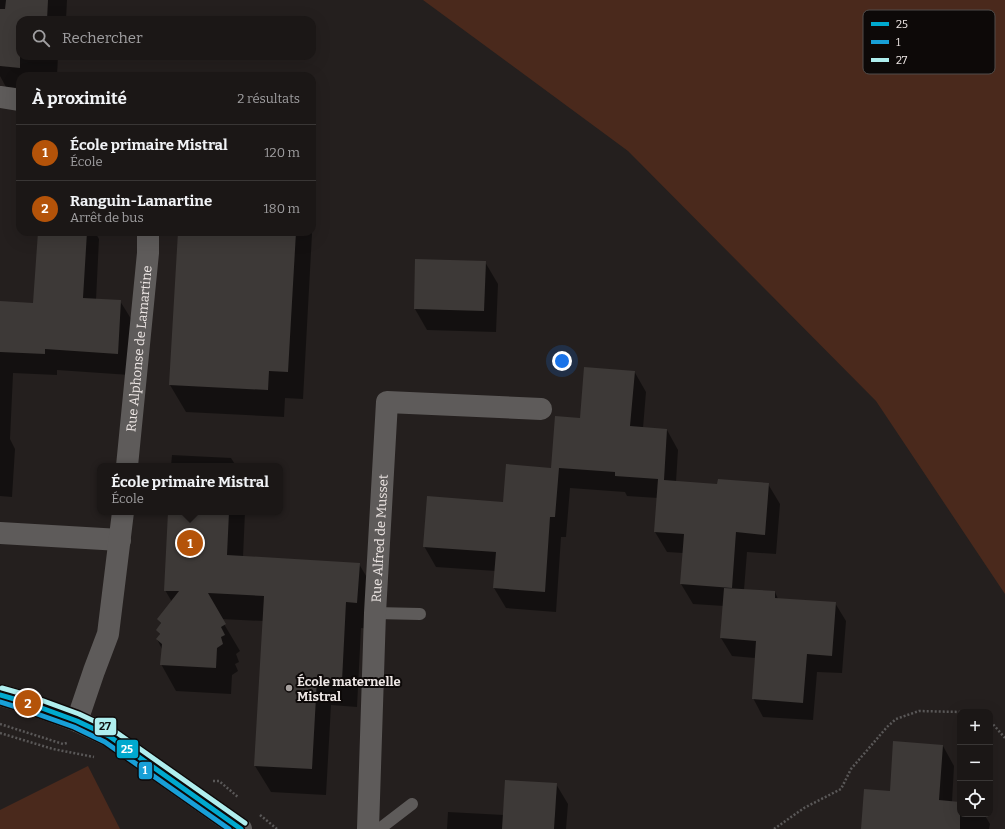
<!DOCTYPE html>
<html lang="fr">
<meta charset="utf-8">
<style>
:root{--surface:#1b1716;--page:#282423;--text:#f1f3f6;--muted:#a09fa1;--line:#393635;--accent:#b45309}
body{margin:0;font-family:Bitter,serif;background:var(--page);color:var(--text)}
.controls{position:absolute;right:12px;bottom:12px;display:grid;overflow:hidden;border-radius:8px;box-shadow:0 4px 16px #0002}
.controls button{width:36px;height:36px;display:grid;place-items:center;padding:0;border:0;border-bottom:1px solid var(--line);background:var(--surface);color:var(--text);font:20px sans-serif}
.you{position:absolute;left:562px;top:361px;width:14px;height:14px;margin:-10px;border:3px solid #fff;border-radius:50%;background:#1a73e8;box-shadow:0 0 0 6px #1a73e833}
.badge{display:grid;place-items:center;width:26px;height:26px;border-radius:50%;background:var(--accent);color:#fff;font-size:13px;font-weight:700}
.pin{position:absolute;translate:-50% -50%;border:2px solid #fff;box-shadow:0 1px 4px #0006}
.popup{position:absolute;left:97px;top:463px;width:186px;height:52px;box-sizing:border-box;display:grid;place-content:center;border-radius:8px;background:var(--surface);filter:drop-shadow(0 1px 3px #0005);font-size:13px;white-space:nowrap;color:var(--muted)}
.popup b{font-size:15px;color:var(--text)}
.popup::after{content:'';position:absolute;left:50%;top:100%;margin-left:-8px;border:8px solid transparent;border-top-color:var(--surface)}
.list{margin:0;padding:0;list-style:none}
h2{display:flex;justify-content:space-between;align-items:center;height:52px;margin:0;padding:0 16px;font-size:17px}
h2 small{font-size:13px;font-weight:400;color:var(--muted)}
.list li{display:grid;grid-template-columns:26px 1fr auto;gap:12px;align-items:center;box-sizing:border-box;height:56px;padding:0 16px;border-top:1px solid var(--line)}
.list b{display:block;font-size:15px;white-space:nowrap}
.list p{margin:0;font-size:13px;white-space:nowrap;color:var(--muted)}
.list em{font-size:13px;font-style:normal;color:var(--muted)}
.icon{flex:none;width:22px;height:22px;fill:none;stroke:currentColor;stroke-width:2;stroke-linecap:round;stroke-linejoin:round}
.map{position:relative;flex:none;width:1005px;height:829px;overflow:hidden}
.search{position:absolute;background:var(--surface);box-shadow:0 4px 16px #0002;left:16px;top:16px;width:300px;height:44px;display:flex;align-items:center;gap:10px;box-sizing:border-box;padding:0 14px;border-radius:12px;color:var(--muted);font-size:15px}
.panel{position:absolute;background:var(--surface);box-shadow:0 4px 16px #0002;left:16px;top:72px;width:300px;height:164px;border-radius:12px}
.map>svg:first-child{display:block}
.green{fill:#4a291c}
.shadow{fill:#0007}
.building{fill:#3d3937}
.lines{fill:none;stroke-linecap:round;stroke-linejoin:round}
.path{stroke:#5a5858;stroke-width:2.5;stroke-dasharray:2 2;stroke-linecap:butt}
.lane{stroke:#5e5b5a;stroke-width:12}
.street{stroke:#5e5b5a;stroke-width:22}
.bus-1-casing{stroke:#0d0908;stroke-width:8}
.bus-2-casing{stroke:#0d0908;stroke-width:8}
.bus-3-casing{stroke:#0d0908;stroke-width:8}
.bus-1{stroke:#00a9ce;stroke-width:5}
.bus-2{stroke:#18a0d8;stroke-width:5}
.bus-3{stroke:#afeeee;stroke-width:5}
.poi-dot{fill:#a7a19f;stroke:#0d0908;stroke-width:1.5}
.labels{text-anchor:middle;stroke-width:4;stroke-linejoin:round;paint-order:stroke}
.street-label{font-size:13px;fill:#eee7e5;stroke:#0d0908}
.poi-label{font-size:13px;font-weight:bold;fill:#eee7e5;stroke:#0d0908;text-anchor:start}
.key{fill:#0d0908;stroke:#504c4a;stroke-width:1}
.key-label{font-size:11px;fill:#eee7e5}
.line-badge{stroke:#0d0908;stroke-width:1.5}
.badge-label{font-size:11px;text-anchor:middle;font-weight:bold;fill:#fff}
.pale-badge-label{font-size:11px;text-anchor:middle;font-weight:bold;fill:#111}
</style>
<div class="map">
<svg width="1005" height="829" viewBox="0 0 1005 829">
<rect width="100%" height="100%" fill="#241f1e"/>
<g class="green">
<path d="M 423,0 L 1005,0 L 1005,594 L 876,401 L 628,151 Z"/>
<path d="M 88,766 L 120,829 L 0,829 L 0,810 Z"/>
</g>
<g class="shadow">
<path d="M 0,0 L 67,0 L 66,20 L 20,20 L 20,56 L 58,56 L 57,76 L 20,76 L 20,88 L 6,87 L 0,76 Z"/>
<path d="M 39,232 L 95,232 L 99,239 L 96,300 L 120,301 L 133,322 L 130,375 L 57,370 L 57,375 L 13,373 L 13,374 L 10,439 L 15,449 L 12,497 L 0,496 L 0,302 L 34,304 Z"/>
<path d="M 179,232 L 311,232 L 312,234 L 303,399 L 285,398 L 284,417 L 186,412 L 170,385 Z"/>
<path d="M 485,262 L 498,284 L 496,332 L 427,330 L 415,309 Z"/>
<path d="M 634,371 L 646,392 L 643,428 L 667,430 L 678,450 L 676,482 L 718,485 L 768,484 L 780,504 L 776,554 L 747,552 L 744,590 L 775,592 L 778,599 L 835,603 L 846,621 L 842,673 L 817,672 L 813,720 L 763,717 L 753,698 L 755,658 L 732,656 L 721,638 L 724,606 L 693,604 L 681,584 L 683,553 L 667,552 L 655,532 L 658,498 L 627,496 L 625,492 L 570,488 L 566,537 L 561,537 L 556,612 L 506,608 L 494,588 L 496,571 L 436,567 L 424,546 L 504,503 L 552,469 L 581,419 Z"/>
<path d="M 172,455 L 231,458 L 236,466 L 171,466 Z"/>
<path d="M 169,512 L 245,512 L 243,557 L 359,564 L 375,591 L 372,629 L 361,628 L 357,707 L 331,705 L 326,795 L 271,792 L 255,766 L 264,621 L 221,619 L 240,651 L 236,654 L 239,662 L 235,664 L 238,671 L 232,675 L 231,694 L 176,691 L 161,664 L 162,649 L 157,639 L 160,635 L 157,630 L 161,624 L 158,619 L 172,602 L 165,590 Z"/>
<path d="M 943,746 L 954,766 L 952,802 L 960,803 L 960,814 L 984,814 L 990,824 L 989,829 L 862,829 L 891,792 Z"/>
<path d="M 556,784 L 568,804 L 566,829 L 447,829 L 448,812 L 504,815 Z"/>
</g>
<g class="building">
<path d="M 6,0 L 48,0 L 47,20 L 20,20 L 20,68 L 0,66 L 0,9 L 5,9 Z"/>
<path d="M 38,232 L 87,232 L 83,298 L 121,300 L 118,354 L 45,349 L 45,354 L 0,352 L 0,301 L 33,303 Z"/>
<path d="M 178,232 L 296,232 L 288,372 L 269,371 L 268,390 L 169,385 Z"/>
<path d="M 415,259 L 486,261 L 484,311 L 414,309 Z"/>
<path d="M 584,367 L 635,371 L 630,426 L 667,429 L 664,480 L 717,484 L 718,479 L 769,483 L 765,535 L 736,532 L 732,588 L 680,584 L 684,534 L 654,532 L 658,479 L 615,476 L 615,472 L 559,468 L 555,517 L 550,517 L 545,592 L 493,588 L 496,552 L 423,547 L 427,496 L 503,502 L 506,464 L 551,468 L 555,416 L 580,418 Z"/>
<path d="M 168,512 L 229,512 L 227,555 L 360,563 L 357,603 L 346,602 L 342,681 L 317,679 L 312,769 L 254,766 L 264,596 L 208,593 L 226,624 L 221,627 L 225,635 L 221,637 L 223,644 L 217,648 L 216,668 L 160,665 L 162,644 L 156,639 L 160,634 L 156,630 L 161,623 L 157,619 L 179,591 L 164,591 Z"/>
<path d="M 724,588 L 775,591 L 775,598 L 836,602 L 832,656 L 807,654 L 803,703 L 752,699 L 756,641 L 720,638 Z"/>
<path d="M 893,741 L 943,745 L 939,800 L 960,802 L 960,829 L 861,829 L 864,789 L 890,791 Z"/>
<path d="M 505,780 L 557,783 L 554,829 L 502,829 Z"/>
</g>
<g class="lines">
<g class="path">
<path d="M 990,723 L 992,723 L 1005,738"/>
<path d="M 0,724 L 63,744 L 67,743"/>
<path d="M 0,733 L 53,749 L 94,757"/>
<path d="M 213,781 L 219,781 L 238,797"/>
<path d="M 260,815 L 277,829"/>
<path d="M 774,829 L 804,808 L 841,789 L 851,769 L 887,727 L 896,719 L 919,711 L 960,712"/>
</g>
<g class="lane">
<path d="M 375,613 L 420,614"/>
<path d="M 374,829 L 382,827 L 412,804"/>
</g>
<g class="street">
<path d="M 0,97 L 20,100"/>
<path id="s1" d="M 127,466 L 148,253 L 148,232"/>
<path d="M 0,533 L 120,540"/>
<path d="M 0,695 L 28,703 L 77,721 L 109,736 L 241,829"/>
<path d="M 77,721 L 94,671 L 108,634 L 123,512"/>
<path id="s2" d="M 368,829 L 375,613 L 387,402 L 541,409"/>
</g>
<defs>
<path id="bus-1" d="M 0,695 L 28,703 L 77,721 L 109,736 L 241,829"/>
<path id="bus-2" d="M 0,702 L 26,710 L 74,727 L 105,742 L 229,829"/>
<path id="bus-3" d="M 2,688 L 30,696 L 79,714 L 113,730 L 245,823"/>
</defs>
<use href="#bus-1" class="bus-1-casing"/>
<use href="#bus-2" class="bus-2-casing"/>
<use href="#bus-3" class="bus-3-casing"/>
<use href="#bus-1" class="bus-1"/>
<use href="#bus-2" class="bus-2"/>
<use href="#bus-3" class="bus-3"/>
</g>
<circle class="poi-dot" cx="289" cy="688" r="4"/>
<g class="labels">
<g class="street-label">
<text dy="5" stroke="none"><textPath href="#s1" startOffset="118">Rue Alphonse de Lamartine</textPath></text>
<text dy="5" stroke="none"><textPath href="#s2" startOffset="291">Rue Alfred de Musset</textPath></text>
</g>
<g class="poi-label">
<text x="297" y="686">École maternelle<tspan x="297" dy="15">Mistral</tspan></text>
</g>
</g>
<rect x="863" y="10" width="132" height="64" rx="6" class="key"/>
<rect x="871" y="22" width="18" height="4" fill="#00a9ce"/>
<rect x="871" y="40" width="18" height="4" fill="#18a0d8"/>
<rect x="871" y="58" width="18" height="4" fill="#afeeee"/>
<g class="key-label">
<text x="896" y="28">25</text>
<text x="896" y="46">1</text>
<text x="896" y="64">27</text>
</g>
<g class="line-badge">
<rect x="94" y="717" width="23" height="19" rx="4" fill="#afeeee"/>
<rect x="116" y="739" width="23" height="20" rx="4" fill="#00a9ce"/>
<rect x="138" y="761" width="15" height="19" rx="4" fill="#18a0d8"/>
</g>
<g class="badge-label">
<text x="127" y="753">25</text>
<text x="145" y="774">1</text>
</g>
<g class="pale-badge-label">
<text x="105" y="730">27</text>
</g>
</svg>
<div class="controls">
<button>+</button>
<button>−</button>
<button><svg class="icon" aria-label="locate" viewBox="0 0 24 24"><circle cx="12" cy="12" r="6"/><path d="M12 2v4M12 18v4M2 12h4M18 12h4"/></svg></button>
</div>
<div class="you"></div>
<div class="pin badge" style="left:190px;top:543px">1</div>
<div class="popup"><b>École primaire Mistral</b>École</div>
<div class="pin badge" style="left:28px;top:703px">2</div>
<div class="search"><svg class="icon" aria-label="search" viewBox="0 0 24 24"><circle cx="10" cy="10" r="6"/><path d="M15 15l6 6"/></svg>Rechercher</div>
<section class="panel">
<h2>À proximité<small>2 résultats</small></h2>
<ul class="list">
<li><span class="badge">1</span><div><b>École primaire Mistral</b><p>École</p></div><em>120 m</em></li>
<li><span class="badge">2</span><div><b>Ranguin-Lamartine</b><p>Arrêt de bus</p></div><em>180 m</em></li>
</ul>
</section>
</div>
